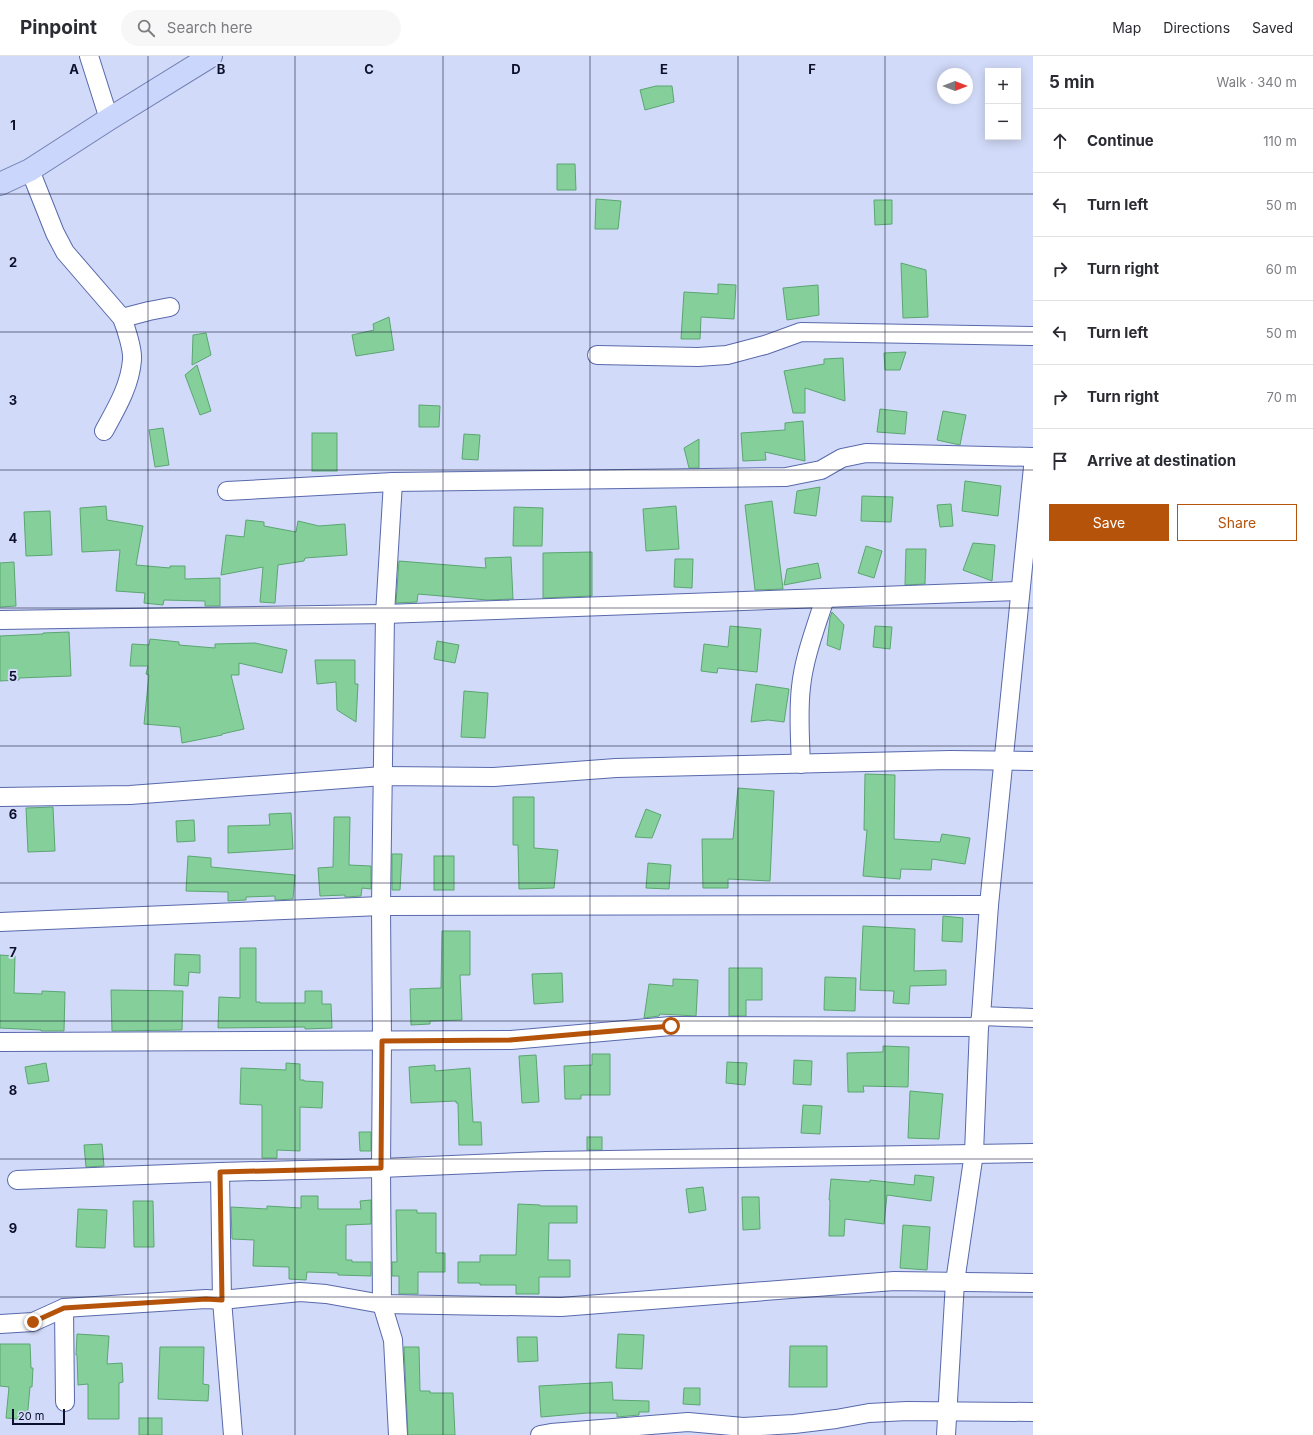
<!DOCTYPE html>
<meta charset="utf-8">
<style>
:root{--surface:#fff;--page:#f7f7f7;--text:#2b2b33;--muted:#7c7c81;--line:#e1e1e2;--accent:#b45309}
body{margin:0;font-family:Inter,sans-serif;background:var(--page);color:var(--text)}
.controls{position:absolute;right:12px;top:12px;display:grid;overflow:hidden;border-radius:0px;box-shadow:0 2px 10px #0003}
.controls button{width:36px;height:36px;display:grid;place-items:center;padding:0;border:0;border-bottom:1px solid var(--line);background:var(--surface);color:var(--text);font:20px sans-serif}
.compass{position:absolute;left:937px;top:12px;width:36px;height:36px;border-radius:50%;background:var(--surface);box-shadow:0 2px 10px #0003;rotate:90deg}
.scale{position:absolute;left:12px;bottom:10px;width:53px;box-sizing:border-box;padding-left:4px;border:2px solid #0c102b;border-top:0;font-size:11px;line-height:14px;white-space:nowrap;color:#0c102b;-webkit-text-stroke:3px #d1daf8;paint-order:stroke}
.stop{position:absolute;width:12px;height:12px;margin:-9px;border:3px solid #b45309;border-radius:50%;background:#fff}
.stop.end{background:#b45309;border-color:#fff;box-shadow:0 1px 4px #0008}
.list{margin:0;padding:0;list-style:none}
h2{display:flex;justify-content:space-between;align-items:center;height:52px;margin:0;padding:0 16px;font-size:17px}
h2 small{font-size:13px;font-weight:400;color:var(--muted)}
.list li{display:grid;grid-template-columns:26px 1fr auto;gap:12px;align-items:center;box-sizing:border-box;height:64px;padding:0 16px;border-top:1px solid var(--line)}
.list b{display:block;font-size:15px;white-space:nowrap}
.list em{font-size:13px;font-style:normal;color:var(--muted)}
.actions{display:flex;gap:8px;padding:12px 16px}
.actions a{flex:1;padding:9px 0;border:1px solid var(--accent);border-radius:0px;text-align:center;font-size:14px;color:var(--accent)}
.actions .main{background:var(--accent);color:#fff}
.icon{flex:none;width:22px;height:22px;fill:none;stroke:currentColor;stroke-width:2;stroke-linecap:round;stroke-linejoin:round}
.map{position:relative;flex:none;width:1033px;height:1379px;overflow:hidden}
header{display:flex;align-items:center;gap:24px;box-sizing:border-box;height:56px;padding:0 20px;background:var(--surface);border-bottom:1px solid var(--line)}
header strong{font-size:19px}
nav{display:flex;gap:22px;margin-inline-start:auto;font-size:14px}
.search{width:280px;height:36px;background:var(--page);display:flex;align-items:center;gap:10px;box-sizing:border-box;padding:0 14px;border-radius:22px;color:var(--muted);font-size:15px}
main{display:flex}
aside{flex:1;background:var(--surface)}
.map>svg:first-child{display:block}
.building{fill:#85d09a;stroke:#5ba572}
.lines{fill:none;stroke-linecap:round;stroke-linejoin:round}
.minor-casing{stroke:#5969ac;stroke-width:20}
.major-casing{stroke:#727fb3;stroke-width:24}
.minor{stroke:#fff;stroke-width:18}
.major{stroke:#cbd6fd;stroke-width:22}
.route{stroke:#b45309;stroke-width:5}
.grid{fill:none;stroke:#0c102b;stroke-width:1;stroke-opacity:0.55}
.grid-label{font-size:13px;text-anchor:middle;font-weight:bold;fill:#0c102b;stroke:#d1daf8;stroke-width:4;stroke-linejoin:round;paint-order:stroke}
</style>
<header>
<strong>Pinpoint</strong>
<div class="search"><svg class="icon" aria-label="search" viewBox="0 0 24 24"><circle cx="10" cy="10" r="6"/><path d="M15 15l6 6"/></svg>Search here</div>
<nav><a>Map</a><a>Directions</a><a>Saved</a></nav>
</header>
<main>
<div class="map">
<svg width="1033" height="1379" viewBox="0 0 1033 1379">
<rect width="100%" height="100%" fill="#d1daf8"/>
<g class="building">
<path d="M 656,30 L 672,30 L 674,46 L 645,54 L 640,34 Z"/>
<path d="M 557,108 L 575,108 L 576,134 L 557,134 Z"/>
<path d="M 596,143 L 621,145 L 618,173 L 595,173 Z"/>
<path d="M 874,144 L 892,144 L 892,168 L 875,169 Z"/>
<path d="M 901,207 L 926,214 L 928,261 L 903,262 Z"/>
<path d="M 718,228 L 736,229 L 734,263 L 701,261 L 700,283 L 681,283 L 684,236 L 718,238 Z"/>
<path d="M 818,229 L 819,259 L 787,264 L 783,232 Z"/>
<path d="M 389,261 L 394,294 L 356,300 L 352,279 L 374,274 L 373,268 Z"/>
<path d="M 206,277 L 211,299 L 192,309 L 193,279 Z"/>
<path d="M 906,296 L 900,314 L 885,314 L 884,297 Z"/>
<path d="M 843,302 L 845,345 L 805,332 L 805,357 L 793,357 L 784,315 L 824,308 L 824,303 Z"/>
<path d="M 197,309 L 211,355 L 200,359 L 185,319 Z"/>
<path d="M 419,349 L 440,350 L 439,371 L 419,371 Z"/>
<path d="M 880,353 L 907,356 L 905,378 L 877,376 Z"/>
<path d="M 943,355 L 966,359 L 960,389 L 937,384 Z"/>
<path d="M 803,365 L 805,405 L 765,396 L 766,404 L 743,405 L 741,377 L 785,374 L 785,367 Z"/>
<path d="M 163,372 L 169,409 L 155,411 L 149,374 Z"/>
<rect x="312" y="377" width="25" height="38"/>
<path d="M 464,378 L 480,379 L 478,404 L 462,403 Z"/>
<path d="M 699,383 L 699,412 L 689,412 L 684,392 Z"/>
<path d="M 965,425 L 1001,430 L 998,460 L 962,455 Z"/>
<path d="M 820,431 L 816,460 L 794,457 L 797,435 Z"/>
<path d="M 862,440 L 893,441 L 891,466 L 861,465 Z"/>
<path d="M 772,445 L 783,533 L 755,534 L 745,449 Z"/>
<path d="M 951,448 L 953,470 L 940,471 L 937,449 Z"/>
<path d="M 106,450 L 107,464 L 143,470 L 136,509 L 170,512 L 170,510 L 185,510 L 185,523 L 220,522 L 220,550 L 205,550 L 205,545 L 164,544 L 163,549 L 144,547 L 145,537 L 116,535 L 120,494 L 82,496 L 80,452 Z"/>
<path d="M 676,450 L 679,493 L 646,495 L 643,453 Z"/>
<path d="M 514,451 L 543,452 L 542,490 L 513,490 Z"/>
<path d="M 50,455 L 52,499 L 26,500 L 24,456 Z"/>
<path d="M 246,464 L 264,466 L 264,470 L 296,476 L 298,465 L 319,470 L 345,468 L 347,499 L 305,502 L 304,505 L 278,509 L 275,547 L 260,546 L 263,511 L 221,519 L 226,479 L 244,481 Z"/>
<path d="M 973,487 L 995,489 L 992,525 L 963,514 Z"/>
<path d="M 866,490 L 882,495 L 874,522 L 858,517 Z"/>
<path d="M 906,493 L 926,493 L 925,528 L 905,529 Z"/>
<path d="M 592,496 L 592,540 L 543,542 L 543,497 Z"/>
<path d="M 511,501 L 513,543 L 487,544 L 418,538 L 417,546 L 396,547 L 399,505 L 486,512 L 485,502 Z"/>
<path d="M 675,503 L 693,503 L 692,532 L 674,531 Z"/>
<path d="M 14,506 L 16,550 L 0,551 L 0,507 Z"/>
<path d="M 818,507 L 821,522 L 784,529 L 787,513 Z"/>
<path d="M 832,556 L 844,569 L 840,594 L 827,589 L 830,562 Z"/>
<path d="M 730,570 L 761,573 L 757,616 L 718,612 L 717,617 L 701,615 L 704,588 L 728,591 Z"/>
<path d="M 875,570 L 892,571 L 890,593 L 873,591 Z"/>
<path d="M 69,576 L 71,620 L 19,622 L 19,624 L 0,625 L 0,580 L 43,578 L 43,577 Z"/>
<path d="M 150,583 L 179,586 L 179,589 L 215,592 L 215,588 L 255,587 L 287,594 L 282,617 L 239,607 L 239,619 L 231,619 L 244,673 L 222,678 L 222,679 L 182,687 L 180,671 L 144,668 L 149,619 L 146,618 L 148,610 L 130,610 L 132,588 L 149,589 Z"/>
<path d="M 437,585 L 459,589 L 455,607 L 434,603 Z"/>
<path d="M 315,604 L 355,604 L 355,628 L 358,628 L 356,666 L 337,654 L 336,626 L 317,628 Z"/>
<path d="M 756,628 L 789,633 L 784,666 L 768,664 L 751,666 Z"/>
<path d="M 464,635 L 488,637 L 485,682 L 461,681 Z"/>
<path d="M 865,718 L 895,719 L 894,783 L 940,786 L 942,778 L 970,782 L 965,808 L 932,803 L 931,814 L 901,813 L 900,823 L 863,820 L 867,774 L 864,774 Z"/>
<path d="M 738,732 L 774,735 L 770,825 L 728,823 L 728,832 L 703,832 L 702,783 L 733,783 Z"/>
<path d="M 513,741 L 534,741 L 534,792 L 558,794 L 554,832 L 519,833 L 518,789 L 513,789 Z"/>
<path d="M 53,751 L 55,795 L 28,796 L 26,752 Z"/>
<path d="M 646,753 L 661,759 L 652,782 L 635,781 Z"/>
<path d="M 291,757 L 293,793 L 228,797 L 228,770 L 270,769 L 269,758 Z"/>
<path d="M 334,761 L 350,761 L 349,809 L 371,810 L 371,833 L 362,832 L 361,840 L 345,841 L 345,839 L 320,840 L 318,812 L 333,811 Z"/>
<path d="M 194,764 L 195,785 L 177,786 L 176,765 Z"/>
<path d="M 392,798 L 402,798 L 400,834 L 392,834 Z"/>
<path d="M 188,800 L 211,802 L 211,811 L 295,819 L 293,843 L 275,844 L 275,840 L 246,841 L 246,844 L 228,845 L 228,836 L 186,835 Z"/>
<rect x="434" y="800" width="20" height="34"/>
<path d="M 648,807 L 671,809 L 669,833 L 646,832 Z"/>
<path d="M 943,860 L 963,862 L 962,886 L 942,885 Z"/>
<path d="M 863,870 L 915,873 L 914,915 L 946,914 L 946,929 L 910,930 L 909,948 L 893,947 L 894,935 L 860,934 Z"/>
<path d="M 442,875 L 470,875 L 470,919 L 460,919 L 462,964 L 430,965 L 430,968 L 411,969 L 410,933 L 441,932 Z"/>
<path d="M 240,892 L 256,892 L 256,946 L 260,946 L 260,947 L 305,947 L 305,935 L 322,935 L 322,948 L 331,948 L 332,972 L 305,973 L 305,971 L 218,972 L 219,941 L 240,942 Z"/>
<path d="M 175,898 L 200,899 L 200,917 L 189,916 L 188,930 L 174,929 Z"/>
<path d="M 0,899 L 15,900 L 14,937 L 42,938 L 42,935 L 65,936 L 64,975 L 41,975 L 41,974 L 0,972 Z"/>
<path d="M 729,912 L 762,912 L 762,944 L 746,944 L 746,960 L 729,960 Z"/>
<path d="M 562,917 L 563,946 L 534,948 L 532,918 Z"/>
<path d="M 825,921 L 856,922 L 855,955 L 824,954 Z"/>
<path d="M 673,923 L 698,924 L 696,960 L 660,958 L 659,960 L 644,962 L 649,928 L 673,930 Z"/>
<path d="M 111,934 L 183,935 L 182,974 L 112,975 Z"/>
<path d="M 883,990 L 909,991 L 908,1031 L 863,1030 L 864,1036 L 848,1036 L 847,997 L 883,996 Z"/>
<path d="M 592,998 L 610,998 L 610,1039 L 581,1039 L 581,1043 L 565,1043 L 564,1010 L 592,1009 Z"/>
<path d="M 536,999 L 539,1046 L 522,1047 L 519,1000 Z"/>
<path d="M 794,1004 L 812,1005 L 811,1029 L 793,1028 Z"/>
<path d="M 727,1006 L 747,1007 L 745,1029 L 726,1027 Z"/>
<path d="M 46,1007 L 49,1025 L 28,1028 L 25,1011 Z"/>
<path d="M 286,1007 L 300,1008 L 300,1024 L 304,1024 L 304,1025 L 323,1026 L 322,1052 L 300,1051 L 300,1095 L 277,1094 L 277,1102 L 262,1102 L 262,1049 L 240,1048 L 241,1012 L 286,1014 Z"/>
<path d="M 435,1009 L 435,1015 L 470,1012 L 473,1066 L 481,1066 L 482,1089 L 459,1089 L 458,1047 L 456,1047 L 456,1045 L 411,1047 L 409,1011 Z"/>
<path d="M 910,1035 L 943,1038 L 939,1083 L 908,1082 Z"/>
<path d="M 803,1049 L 822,1050 L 820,1078 L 801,1077 Z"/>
<path d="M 359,1076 L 371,1076 L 371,1095 L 360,1095 Z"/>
<rect x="587" y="1081" width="15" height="13"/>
<path d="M 102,1088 L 104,1110 L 86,1111 L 84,1089 Z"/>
<path d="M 915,1119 L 934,1121 L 931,1145 L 887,1139 L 884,1168 L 845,1163 L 844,1180 L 829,1180 L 830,1144 L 829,1144 L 831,1123 L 870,1126 L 870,1124 L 914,1129 Z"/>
<path d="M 703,1131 L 706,1154 L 689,1157 L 686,1133 Z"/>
<path d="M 301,1140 L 318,1140 L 318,1153 L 361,1153 L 360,1145 L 371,1144 L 371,1168 L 346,1169 L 346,1204 L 352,1204 L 352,1206 L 371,1206 L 371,1220 L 338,1219 L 338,1217 L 307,1216 L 306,1224 L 289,1223 L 289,1211 L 253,1210 L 254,1184 L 232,1183 L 231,1151 L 267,1153 L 267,1150 L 301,1152 Z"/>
<path d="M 742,1141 L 759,1141 L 760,1173 L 743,1174 Z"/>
<path d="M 133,1145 L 153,1145 L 154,1191 L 134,1191 Z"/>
<path d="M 518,1148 L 540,1149 L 540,1150 L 577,1150 L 577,1167 L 549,1167 L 548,1204 L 570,1204 L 570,1221 L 539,1221 L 539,1238 L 516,1238 L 516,1229 L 480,1229 L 480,1227 L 458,1227 L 458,1206 L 480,1206 L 480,1199 L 516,1199 Z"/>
<path d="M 78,1153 L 107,1154 L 105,1192 L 76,1191 Z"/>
<path d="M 396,1154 L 417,1154 L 417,1157 L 436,1157 L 436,1197 L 445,1197 L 445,1216 L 418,1216 L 418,1238 L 399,1238 L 399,1220 L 392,1220 L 392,1206 L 397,1206 Z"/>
<path d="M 903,1169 L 930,1171 L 927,1214 L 900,1212 Z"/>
<path d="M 77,1278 L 109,1280 L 107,1308 L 122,1307 L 123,1326 L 119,1327 L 119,1363 L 88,1363 L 88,1328 L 78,1329 L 77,1299 L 76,1299 Z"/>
<path d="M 618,1278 L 644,1279 L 642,1313 L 616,1312 Z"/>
<path d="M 517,1281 L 537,1281 L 538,1305 L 518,1306 Z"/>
<path d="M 0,1288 L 30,1288 L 31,1312 L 33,1312 L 32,1331 L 30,1331 L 27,1364 L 6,1362 L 9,1331 L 0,1330 Z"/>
<path d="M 790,1290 L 827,1290 L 827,1331 L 789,1331 Z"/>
<path d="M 160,1291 L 204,1291 L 203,1328 L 209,1329 L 208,1345 L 158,1343 Z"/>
<path d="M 404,1291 L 419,1291 L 420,1335 L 430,1335 L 430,1337 L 453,1337 L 455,1379 L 408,1379 Z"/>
<path d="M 612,1326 L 613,1344 L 649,1345 L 649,1356 L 639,1356 L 639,1359 L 617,1361 L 617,1357 L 587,1357 L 541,1361 L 539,1330 Z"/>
<path d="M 684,1332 L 700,1332 L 700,1349 L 683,1348 Z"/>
<rect x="139" y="1362" width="23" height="17"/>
</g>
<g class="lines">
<defs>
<g id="minor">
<path d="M 89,0 L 109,63"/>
<path d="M 30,114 L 55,177 L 65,196 L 122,262 C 126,272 133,294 132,304 C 130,330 116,353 104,375"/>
<path d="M 122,262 L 149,255 L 170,251"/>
<path d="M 597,299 L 698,301 L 727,299 L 765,289 L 801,276 L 1033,280"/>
<path d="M 393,426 L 385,558 L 381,850 L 382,985 L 381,1112 L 382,1248 L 393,1284 L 398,1379"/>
<path d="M 227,435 L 393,426 L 786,421 L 821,414 L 842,402 L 866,397 L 1033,401"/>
<path d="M 0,564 L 385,558 L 1020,535"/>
<path d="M 801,708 C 800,682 798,656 801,631 C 804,601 816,571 825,542"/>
<path d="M 0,741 L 130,739 L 383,720 L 494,721 L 616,712 L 950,704 L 1033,705"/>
<path d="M 0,866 L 381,850 L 989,849"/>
<path d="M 981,960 L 1033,962"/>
<path d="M 0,986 L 511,984 L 671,970 L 979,971"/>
<path d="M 220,1116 L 222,1244 L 233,1379"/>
<path d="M 17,1124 L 220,1116 L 381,1112 L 546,1105 L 1033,1097"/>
<path d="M 64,1252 L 65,1346"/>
<path d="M 0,1268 L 33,1266 L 64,1252 L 206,1243 L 222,1244 L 300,1236 L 326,1238 L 382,1248 L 561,1251 L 894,1225 L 1033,1227"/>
<path d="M 540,1379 L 551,1377 L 688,1366 L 743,1371 L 794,1368 L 836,1363 L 869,1357 L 907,1355 L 1033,1356"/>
<path d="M 946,1379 L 955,1226 L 974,1097 L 979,971 L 981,960 L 989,849 L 1033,411"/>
</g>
<path id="major" d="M 0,128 L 30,114 L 109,63 L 211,0"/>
</defs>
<use href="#minor" class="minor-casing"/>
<use href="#major" class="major-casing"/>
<use href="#minor" class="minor"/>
<use href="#major" class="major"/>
</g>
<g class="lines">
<path class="route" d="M 33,1266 L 64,1252 L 206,1243 L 222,1244 L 220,1116 L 381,1112 L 382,985 L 510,984 L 671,970"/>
</g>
<path class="grid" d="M 148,0 L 148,1379M 295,0 L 295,1379M 443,0 L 443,1379M 590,0 L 590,1379M 738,0 L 738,1379M 885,0 L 885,1379M 0,138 L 1033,138M 0,276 L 1033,276M 0,414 L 1033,414M 0,552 L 1033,552M 0,690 L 1033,690M 0,827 L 1033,827M 0,965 L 1033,965M 0,1103 L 1033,1103M 0,1241 L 1033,1241"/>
<g class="grid-label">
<text x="74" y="18">A</text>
<text x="221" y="18">B</text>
<text x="369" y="18">C</text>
<text x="516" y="18">D</text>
<text x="664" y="18">E</text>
<text x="812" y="18">F</text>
<text x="13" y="74">1</text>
<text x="13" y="211">2</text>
<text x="13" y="349">3</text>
<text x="13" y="487">4</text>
<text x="13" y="625">5</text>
<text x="13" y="763">6</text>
<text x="13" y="901">7</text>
<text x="13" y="1039">8</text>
<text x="13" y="1177">9</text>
</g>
</svg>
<div class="controls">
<button>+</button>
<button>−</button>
</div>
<svg class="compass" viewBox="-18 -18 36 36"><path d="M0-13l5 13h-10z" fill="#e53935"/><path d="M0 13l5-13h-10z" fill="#7c7c81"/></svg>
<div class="scale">20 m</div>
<div class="stop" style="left:671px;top:970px"></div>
<div class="stop end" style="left:33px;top:1266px"></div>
</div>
<aside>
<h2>5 min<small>Walk · 340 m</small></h2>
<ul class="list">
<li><svg class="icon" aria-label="ahead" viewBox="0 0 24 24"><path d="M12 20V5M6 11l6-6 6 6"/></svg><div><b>Continue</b></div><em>110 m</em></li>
<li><svg class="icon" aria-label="left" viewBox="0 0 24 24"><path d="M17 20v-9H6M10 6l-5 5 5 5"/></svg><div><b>Turn left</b></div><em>50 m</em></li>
<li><svg class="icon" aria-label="right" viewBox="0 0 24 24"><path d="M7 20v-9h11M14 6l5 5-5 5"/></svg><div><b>Turn right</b></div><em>60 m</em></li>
<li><svg class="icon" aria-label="left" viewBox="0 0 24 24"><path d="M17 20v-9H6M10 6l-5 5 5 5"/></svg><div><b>Turn left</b></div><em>50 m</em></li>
<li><svg class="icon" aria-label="right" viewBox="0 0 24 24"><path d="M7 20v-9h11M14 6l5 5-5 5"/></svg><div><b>Turn right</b></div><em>70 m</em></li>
<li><svg class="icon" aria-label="arrive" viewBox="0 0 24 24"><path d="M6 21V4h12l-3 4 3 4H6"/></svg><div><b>Arrive at destination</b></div></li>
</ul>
<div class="actions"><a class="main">Save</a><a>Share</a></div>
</aside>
</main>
